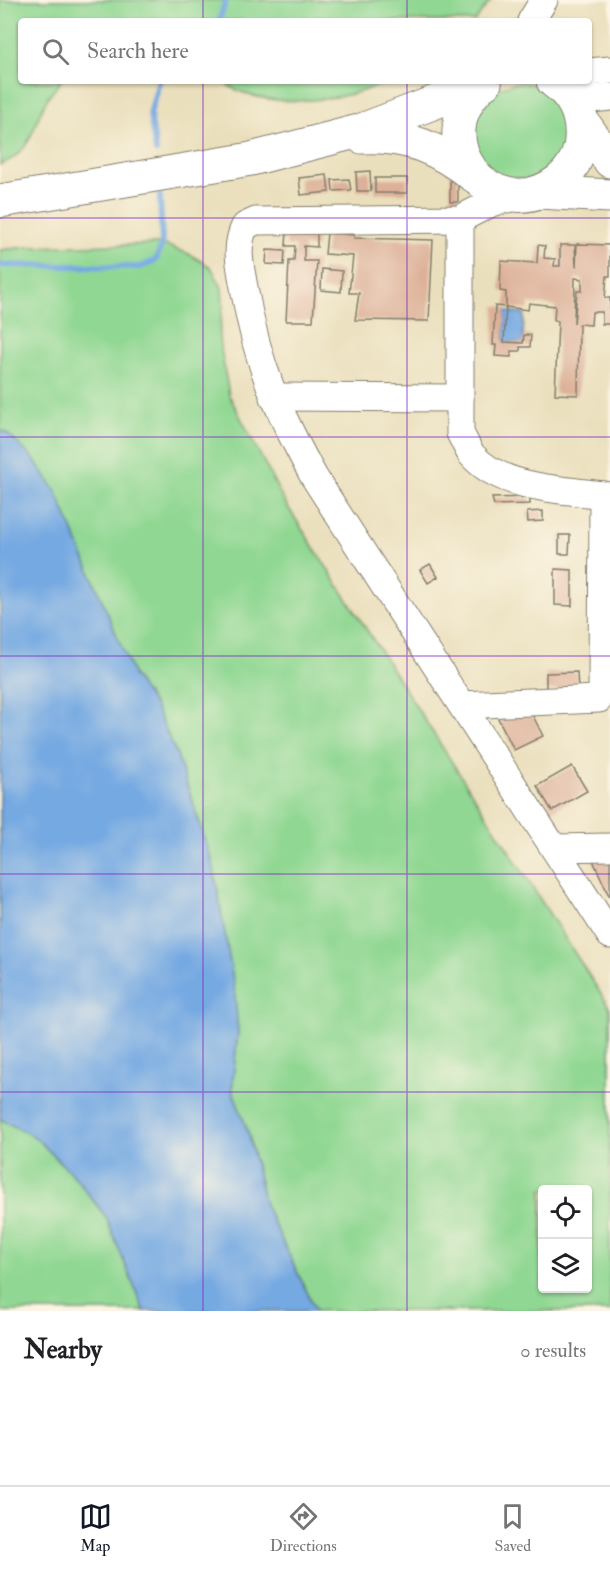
<!DOCTYPE html>
<style>
:root{--surface:#fff;--page:#f6f6f6;--text:#202124;--muted:#757577;--line:#e0e0e0;--accent:#111827}
body{margin:0;font-family:"IM FELL Double Pica",serif;background:var(--page);color:var(--text)}
.controls{position:absolute;right:18px;bottom:18px;display:grid;overflow:hidden;border-radius:6px;box-shadow:0 2px 4px #0004}
.controls button{width:54px;height:54px;display:grid;place-items:center;padding:0;border:0;border-bottom:2px solid var(--line);background:var(--surface);color:var(--text);font:30px sans-serif}
.list{margin:0;padding:0;list-style:none}
h2{display:flex;justify-content:space-between;align-items:center;height:78px;margin:0;padding:0 24px;font-size:26px}
h2 small{font-size:20px;font-weight:400;color:var(--muted)}
.icon{flex:none;width:33px;height:33px;fill:none;stroke:currentColor;stroke-width:2;stroke-linecap:round;stroke-linejoin:round}
.map{position:relative;flex:none;width:610px;height:1311px;overflow:hidden}
.search{position:absolute;background:var(--surface);box-shadow:0 2px 4px #0004;left:18px;right:18px;top:18px;height:66px;display:flex;align-items:center;gap:15px;box-sizing:border-box;padding:0 21px;border-radius:6px;color:var(--muted);font-size:22px}
.sheet{height:174px;background:var(--surface)}
nav{display:flex;justify-content:space-around;align-items:center;box-sizing:border-box;height:84px;border-top:2px solid var(--line);background:var(--surface);font-size:16px;color:var(--muted)}
nav a{display:grid;justify-items:center;gap:3px}
nav .on{color:var(--accent)}
.map>svg:first-child{display:block}
.green{fill:#8fd792;stroke:#567a57;stroke-width:1.5;fill-rule:evenodd}
.water{fill:#74a9e2;stroke:#48627f;stroke-width:1.5}
.lines{fill:none;stroke-linecap:round;stroke-linejoin:round}
.stream{stroke:#74a9e2;stroke-width:6}
.building{fill:#ddb199;fill-rule:evenodd}
.minor-casing{stroke:#837e6c;stroke-width:29}
.highway-casing{stroke:#837e6c;stroke-width:35}
.minor{stroke:#fff;stroke-width:27}
.highway{stroke:#fff;stroke-width:33}
.grid{fill:none;stroke:#7b2cbf;stroke-width:1.5;stroke-opacity:0.55}
</style>
<div class="map">
<svg width="610" height="1311" viewBox="0 0 610 1311">
<rect width="100%" height="100%" fill="#fcf5e5"/>
<filter id="ink" filterUnits="userSpaceOnUse"><feTurbulence type="fractalNoise" baseFrequency=".0167" numOctaves="2"/><feDisplacementMap in="SourceGraphic" scale="12" xChannelSelector="R" yChannelSelector="G"/><feConvolveMatrix kernelMatrix="1 2 1 2 8 2 1 2 1" color-interpolation-filters="sRGB"/></filter>
<filter id="wash" filterUnits="userSpaceOnUse"><feTurbulence type="fractalNoise" baseFrequency=".008" numOctaves="4" result="noise"/><feDisplacementMap in="SourceGraphic" scale="24" xChannelSelector="R" yChannelSelector="G"/><feGaussianBlur stdDeviation="1.35" result="paint"/><feColorMatrix in="noise" values="0 0 0 0 0 0 0 0 0 0 0 0 0 0 0 0 0 1.4 0 .05"/><feComposite in="paint" operator="in"/></filter>
<g filter="url(#wash)">
<rect width="100%" height="100%" fill="#eadfbc"/>
<g class="green">
<path d="M 0,0 L 491,0 L 475,21 L 21,21 L 21,81 L 61,81 C 56,88 48,96 44,105 C 30,133 32,151 0,165 Z"/>
<path d="M 222,81 L 388,81 C 347,102 260,112 222,81 Z"/>
<path d="M 523,82 C 563,90 558,107 570,141 C 565,150 561,162 554,169 C 550,173 542,175 537,177 C 471,202 438,92 523,82 Z"/>
<path d="M 162,244 L 189,254 L 211,267 L 222,288 L 223,305 L 219,338 L 229,395 L 284,501 L 610,1008 L 610,1311 L 316,1311 L 265,1205 L 249,1135 L 232,1089 L 238,1031 L 213,864 L 177,755 L 155,707 L 134,676 L 8,434 L 0,430 L 0,250 L 28,247 ZM 542,1190 L 588,1190 L 588,1288 L 542,1288 Z"/>
<path d="M 0,1119 L 35,1137 L 74,1176 L 106,1217 L 144,1311 L 0,1311 Z"/>
</g>
<g class="water">
<path d="M 505,311 L 524,313 L 523,343 L 504,342 Z"/>
<path d="M 0,430 L 8,434 L 33,458 L 56,491 L 134,676 L 155,707 L 177,755 L 213,864 L 234,985 L 238,1031 L 232,1089 L 249,1135 L 265,1205 L 316,1311 L 144,1311 L 106,1217 L 74,1176 L 35,1137 L 0,1119 Z"/>
</g>
<g class="lines">
<g class="stream">
<path d="M 219,21 L 226,0"/>
<path d="M 156,151 L 150,114 L 159,81"/>
<path d="M 0,265 L 140,267 L 156,260 L 162,244 L 160,196"/>
</g>
</g>
<g id="blocks">
<g class="building">
<path d="M 370,171 L 371,191 L 357,191 L 356,172 Z"/>
<rect x="450" y="173" width="8" height="29"/>
<path d="M 327,175 L 329,192 L 301,195 L 299,178 Z"/>
<rect x="375" y="178" width="32" height="15"/>
<path d="M 349,179 L 351,190 L 333,191 L 332,180 Z"/>
<path d="M 287,231 L 317,232 L 317,247 L 304,246 L 304,261 L 317,261 L 313,321 L 286,321 L 289,261 L 294,261 L 295,246 L 286,246 Z"/>
<path d="M 327,233 L 354,235 L 354,238 L 433,240 L 429,321 L 355,320 L 359,293 L 349,293 L 353,256 L 325,254 Z"/>
<path d="M 577,244 L 610,245 L 610,276 L 607,276 L 605,298 L 610,298 L 610,324 L 602,324 L 602,312 L 592,312 L 591,325 L 579,324 L 578,395 L 555,394 L 558,321 L 554,320 L 555,306 L 529,303 L 528,310 L 506,307 L 506,292 L 500,291 L 501,261 L 537,263 L 538,245 L 545,246 L 544,258 L 555,259 L 554,266 L 560,266 L 560,245 L 575,245 L 576,267 ZM 575,278 L 582,279 L 582,291 L 577,291 L 574,324 Z"/>
<path d="M 267,250 L 285,251 L 284,265 L 266,264 Z"/>
<path d="M 322,269 L 342,271 L 341,292 L 321,290 Z"/>
<path d="M 495,306 L 506,307 L 504,342 L 523,343 L 524,335 L 531,335 L 530,347 L 520,347 L 520,351 L 511,351 L 511,357 L 495,356 L 496,345 L 493,345 Z"/>
<path d="M 530,497 L 530,504 L 494,505 L 492,498 Z"/>
<path d="M 543,511 L 543,521 L 528,522 L 527,512 Z"/>
<path d="M 559,535 L 570,535 L 569,554 L 559,554 Z"/>
<path d="M 430,564 L 438,577 L 428,583 L 420,570 Z"/>
<path d="M 555,569 L 572,570 L 572,606 L 555,605 Z"/>
<path d="M 577,672 L 578,690 L 546,690 L 546,673 Z"/>
<path d="M 522,694 L 543,736 L 514,750 L 493,708 Z"/>
<path d="M 572,766 L 587,791 L 552,811 L 537,786 Z"/>
<path d="M 592,858 L 610,858 L 610,898 Z"/>
</g>
</g>
</g>
<g filter="url(#ink)">
<use href="#blocks" fill-opacity="0" stroke="#837e6c" stroke-width="1.5"/>
<g class="lines">
<defs>
<g id="minor">
<path d="M 531,21 L 544,0"/>
<path d="M 589,72 L 610,70"/>
<path d="M 573,101 L 610,97"/>
<path d="M 523,195 L 491,203 L 460,219 L 256,221 L 245,226 C 234,248 241,268 245,293 C 258,366 278,412 314,477 L 610,935"/>
<path d="M 460,219 L 460,433 C 464,440 467,448 471,454 C 502,491 567,489 610,496"/>
<path d="M 273,397 L 460,398"/>
<path d="M 462,705 L 599,699 L 602,692 L 603,495"/>
<path d="M 554,848 L 610,847"/>
</g>
<g id="highway">
<path d="M 485,82 C 419,137 491,230 557,182 C 571,172 580,156 581,140 C 583,115 573,95 553,81"/>
<path d="M 580,118 L 610,161"/>
<path d="M 362,137 C 407,134 439,149 474,176"/>
<path d="M 539,192 L 610,196"/>
<path d="M 0,201 L 251,159 L 359,131 L 485,83"/>
</g>
</defs>
<use href="#minor" class="minor-casing"/>
<use href="#highway" class="highway-casing"/>
<use href="#minor" class="minor"/>
<use href="#highway" class="highway"/>
</g>
</g>
<path class="grid" d="M 203,0 L 203,21M 407,0 L 407,21M 203,81 L 203,1311M 407,81 L 407,1311M 0,218 L 610,218M 0,437 L 610,437M 0,656 L 610,656M 0,874 L 610,874M 0,1092 L 610,1092"/>
</svg>
<div class="controls">
<button><svg class="icon" aria-label="locate" viewBox="0 0 24 24"><circle cx="12" cy="12" r="6"/><path d="M12 2v4M12 18v4M2 12h4M18 12h4"/></svg></button>
<button><svg class="icon" aria-label="layers" viewBox="0 0 24 24"><path d="M12 4l9 5-9 5-9-5zM3 14l9 5 9-5"/></svg></button>
</div>
<div class="search"><svg class="icon" aria-label="search" viewBox="0 0 24 24"><circle cx="10" cy="10" r="6"/><path d="M15 15l6 6"/></svg>Search here</div>
</div>
<section class="sheet">
<h2>Nearby<small>0 results</small></h2>
<ul class="list">
</ul>
</section>
<nav>
<a class="on"><svg class="icon" aria-label="map" viewBox="0 0 24 24"><path d="M3 6l6-2 6 2 6-2v14l-6 2-6-2-6 2zM9 4v14M15 6v14"/></svg>Map</a>
<a><svg class="icon" aria-label="directions" viewBox="0 0 24 24"><path d="M12 3l9 9-9 9-9-9zM9 14v-3h6M13 9l2 2-2 2"/></svg>Directions</a>
<a><svg class="icon" aria-label="saved" viewBox="0 0 24 24"><path d="M7 4h10v16l-5-4-5 4z"/></svg>Saved</a>
</nav>
